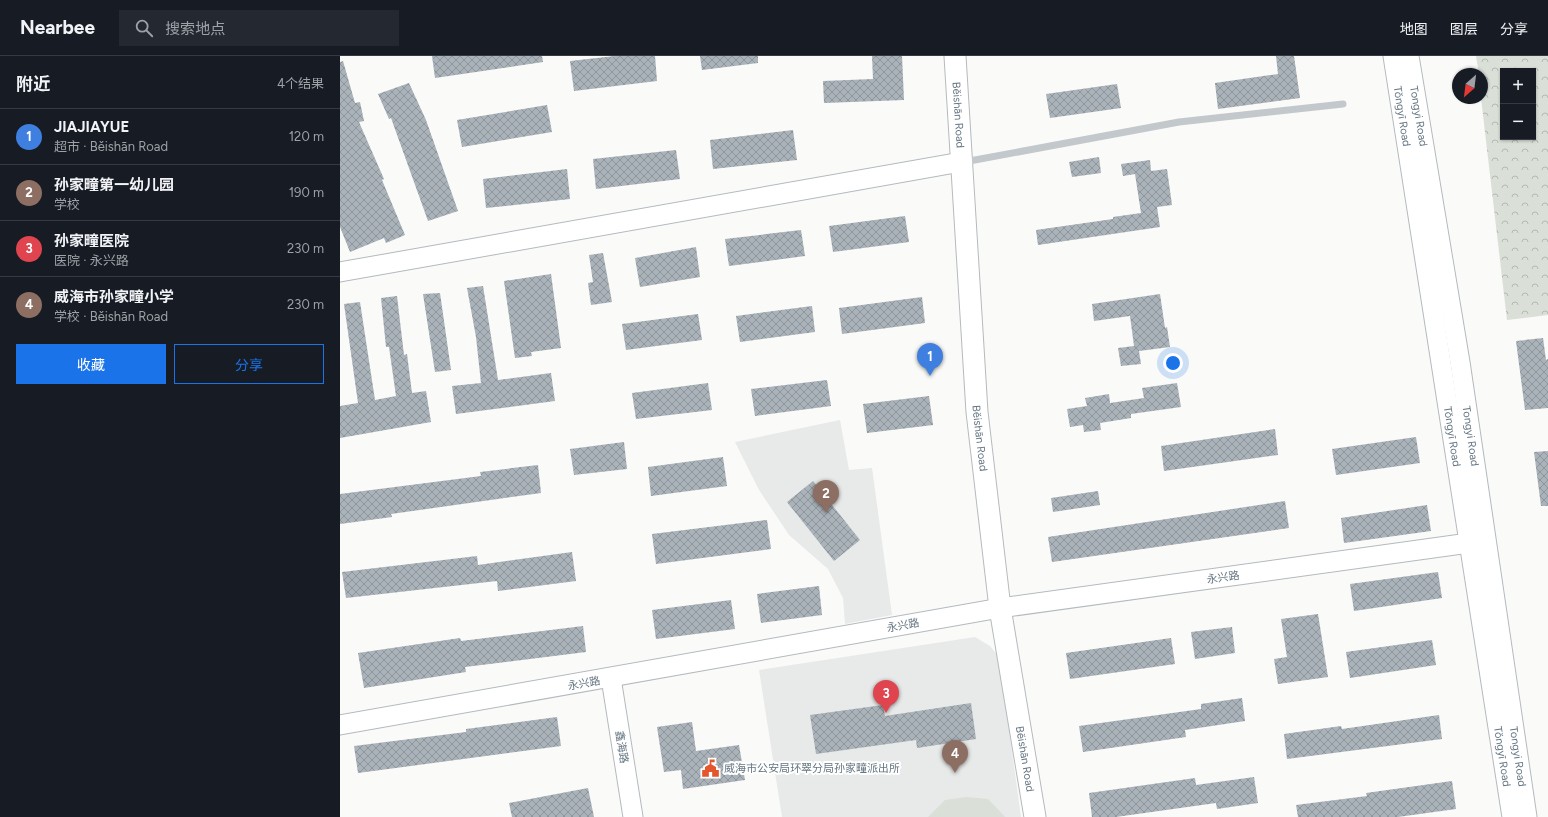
<!DOCTYPE html>
<html lang="zh">
<meta charset="utf-8">
<style>
:root{--surface:#171b24;--page:#242831;--text:#f1f3f6;--muted:#9ea1a6;--line:#363941;--accent:#1a73e8}
body{margin:0;font-family:Figtree,"Noto Sans SC",sans-serif;background:var(--page);color:var(--text)}
.controls{position:absolute;right:12px;top:12px;display:grid;overflow:hidden;border-radius:0px;box-shadow:0 1px 3px #0004}
.controls button{width:36px;height:36px;display:grid;place-items:center;padding:0;border:0;border-bottom:1px solid var(--line);background:var(--surface);color:var(--text);font:20px sans-serif}
.compass{position:absolute;left:1112px;top:12px;width:36px;height:36px;border-radius:50%;background:var(--surface);box-shadow:0 1px 3px #0004;rotate:208deg}
.you{position:absolute;left:833px;top:307px;width:14px;height:14px;margin:-10px;border:3px solid #fff;border-radius:50%;background:#1a73e8;box-shadow:0 0 0 6px #1a73e833}
.badge{display:grid;place-items:center;width:26px;height:26px;border-radius:50%;background:var(--accent);color:#fff;font-size:13px;font-weight:700}
.pin{position:absolute;translate:-50% -33px;filter:drop-shadow(0 1px 2px #0008)}
.pin::after{content:'';position:absolute;top:21px;width:14px;height:12px;background:inherit;clip-path:polygon(0 0,100% 0,50% 100%)}
.list{margin:0;padding:0;list-style:none}
h2{display:flex;justify-content:space-between;align-items:center;height:52px;margin:0;padding:0 16px;font-size:17px}
h2 small{font-size:13px;font-weight:400;color:var(--muted)}
.list li{display:grid;grid-template-columns:26px 1fr auto;gap:12px;align-items:center;box-sizing:border-box;height:56px;padding:0 16px;border-top:1px solid var(--line)}
.list b{display:block;font-size:15px;white-space:nowrap}
.list p{margin:0;font-size:13px;white-space:nowrap;color:var(--muted)}
.list em{font-size:13px;font-style:normal;color:var(--muted)}
.actions{display:flex;gap:8px;padding:12px 16px}
.actions a{flex:1;padding:9px 0;border:1px solid var(--accent);border-radius:0px;text-align:center;font-size:14px;color:var(--accent)}
.actions .main{background:var(--accent);color:#fff}
.icon{flex:none;width:22px;height:22px;fill:none;stroke:currentColor;stroke-width:2;stroke-linecap:round;stroke-linejoin:round}
.map{position:relative;flex:none;width:1208px;height:761px;overflow:hidden}
header{display:flex;align-items:center;gap:24px;box-sizing:border-box;height:56px;padding:0 20px;background:var(--surface);border-bottom:1px solid var(--line)}
header strong{font-size:19px}
nav{display:flex;gap:22px;margin-inline-start:auto;font-size:14px}
.search{width:280px;height:36px;background:var(--page);display:flex;align-items:center;gap:10px;box-sizing:border-box;padding:0 14px;border-radius:0px;color:var(--muted);font-size:15px}
main{display:flex}
aside{flex:1;background:var(--surface)}
.map>svg:first-child{display:block}
.built{fill:#e8e9e9}
.grass{fill:#dadfd7}
.forest{fill:url(#forest-crowns);fill-rule:evenodd}
.building{fill:url(#building-cross-hatch)}
.lines{fill:none;stroke-linecap:round;stroke-linejoin:round}
.secondary-casing{stroke:#b3babf;stroke-width:21}
.primary-casing{stroke:#b5babe;stroke-width:23}
.lane{stroke:#c3c8cc;stroke-width:7}
.secondary{stroke:#fff;stroke-width:19}
.primary{stroke:#fff;stroke-width:21}
.labels{text-anchor:middle;stroke-width:4;stroke-linejoin:round;paint-order:stroke}
.street-label{font-size:11px;fill:#657683;stroke:#fff}
.poi-label{font-size:11px;fill:#657683;stroke:#fff;text-anchor:start}
</style>
<header>
<strong>Nearbee</strong>
<div class="search"><svg class="icon" aria-label="search" viewBox="0 0 24 24"><circle cx="10" cy="10" r="6"/><path d="M15 15l6 6"/></svg>搜索地点</div>
<nav><a>地图</a><a>图层</a><a>分享</a></nav>
</header>
<main>
<aside>
<h2>附近<small>4个结果</small></h2>
<ul class="list">
<li><span class="badge" style="background:#3f7fe0">1</span><div><b>JIAJIAYUE</b><p>超市 · Běishān Road</p></div><em>120 m</em></li>
<li><span class="badge" style="background:#8d6e63">2</span><div><b>孙家疃第一幼儿园</b><p>学校</p></div><em>190 m</em></li>
<li><span class="badge" style="background:#e0444e">3</span><div><b>孙家疃医院</b><p>医院 · 永兴路</p></div><em>230 m</em></li>
<li><span class="badge" style="background:#8d6e63">4</span><div><b>威海市孙家疃小学</b><p>学校 · Běishān Road</p></div><em>230 m</em></li>
</ul>
<div class="actions"><a class="main">收藏</a><a>分享</a></div>
</aside>
<div class="map">
<svg width="1208" height="761" viewBox="0 0 1208 761">
<defs>
<pattern id="forest-crowns" width="20" height="18" patternUnits="userSpaceOnUse"><rect width="20" height="18" fill="#dadfd7"/><path d="M2 6a3 3 0 1 1 6 0M12 15a3 3 0 1 1 6 0" fill="none" stroke="#b4b9b4"/></pattern>
<pattern id="building-cross-hatch" width="8" height="8" patternUnits="userSpaceOnUse"><rect width="8" height="8" fill="#aab3b9"/><path d="M0 0l8 8M0 8l8-8" fill="none" stroke="#8e969c"/></pattern>
</defs>
<rect width="100%" height="100%" fill="#fafaf8"/>
<g class="built">
<path d="M 500,364 L 509,414 L 532,412 L 552,559 L 505,568 L 503,542 L 488,513 L 449,479 L 419,434 L 395,386 Z"/>
<path d="M 635,581 L 650,590 L 659,601 L 681,761 L 442,761 L 419,614 Z"/>
</g>
<path class="grass" d="M 626,741 L 648,743 L 665,761 L 588,761 L 605,744 Z"/>
<path class="forest" d="M 1136,0 L 1208,0 L 1208,259 L 1167,264 L 1141,42 L 1142,18 L 1139,18 ZM 1163,15 L 1193,15 L 1193,81 L 1163,81 Z"/>
<g class="building">
<path d="M 92,0 L 202,0 L 203,6 L 95,22 Z"/>
<path d="M 275,0 L 315,0 L 317,25 L 234,35 L 230,5 Z"/>
<path d="M 360,0 L 418,0 L 418,7 L 362,14 Z"/>
<path d="M 532,0 L 562,0 L 564,44 L 484,47 L 483,25 L 533,23 Z"/>
<path d="M 936,0 L 954,0 L 960,42 L 878,53 L 875,27 L 938,18 Z"/>
<path d="M 3,5 L 15,47 L 20,46 L 24,65 L 19,66 L 44,123 L 42,124 L 65,179 L 46,187 L 44,182 L 10,196 L 0,171 L 0,6 Z"/>
<path d="M 69,27 L 86,64 L 118,155 L 88,165 L 51,62 L 49,63 L 38,38 Z"/>
<path d="M 777,28 L 781,52 L 710,62 L 706,38 Z"/>
<path d="M 207,49 L 212,76 L 122,91 L 117,64 Z"/>
<path d="M 453,74 L 457,104 L 373,113 L 370,84 Z"/>
<path d="M 336,94 L 340,123 L 256,133 L 253,103 Z"/>
<path d="M 759,101 L 761,117 L 732,121 L 729,106 Z"/>
<path d="M 810,104 L 811,115 L 827,113 L 832,149 L 817,151 L 820,171 L 698,189 L 696,174 L 773,163 L 773,161 L 801,157 L 795,118 L 783,120 L 781,108 Z"/>
<path d="M 227,113 L 230,143 L 146,152 L 143,123 Z"/>
<path d="M 565,160 L 569,186 L 493,196 L 489,170 Z"/>
<path d="M 461,174 L 465,200 L 389,210 L 385,183 Z"/>
<path d="M 356,191 L 360,221 L 300,231 L 295,202 Z"/>
<path d="M 263,197 L 272,246 L 251,249 L 248,227 L 253,226 L 249,199 Z"/>
<path d="M 211,218 L 221,292 L 191,296 L 192,300 L 175,302 L 164,225 Z"/>
<path d="M 143,230 L 158,324 L 211,317 L 215,345 L 116,358 L 112,330 L 141,327 L 136,281 L 127,232 Z"/>
<path d="M 100,237 L 111,314 L 95,316 L 83,238 Z"/>
<path d="M 820,238 L 825,272 L 827,271 L 830,291 L 799,295 L 801,308 L 781,310 L 778,292 L 794,290 L 790,260 L 754,265 L 752,248 Z"/>
<path d="M 57,240 L 64,299 L 67,298 L 72,337 L 86,335 L 91,366 L 0,382 L 0,350 L 18,347 L 4,248 L 20,246 L 35,344 L 56,340 L 49,291 L 46,291 L 41,242 Z"/>
<path d="M 582,241 L 585,267 L 502,278 L 499,252 Z"/>
<path d="M 472,250 L 475,276 L 400,286 L 396,260 Z"/>
<path d="M 358,258 L 362,284 L 286,294 L 282,268 Z"/>
<path d="M 1203,282 L 1206,304 L 1208,303 L 1208,352 L 1185,354 L 1176,285 Z"/>
<path d="M 487,324 L 491,350 L 415,360 L 411,333 Z"/>
<path d="M 368,327 L 372,354 L 296,363 L 292,337 Z"/>
<path d="M 837,327 L 841,351 L 791,358 L 791,362 L 760,367 L 761,374 L 744,376 L 743,369 L 730,371 L 727,353 L 747,350 L 745,342 L 769,338 L 770,347 L 804,342 L 802,332 Z"/>
<path d="M 589,340 L 593,369 L 527,377 L 523,348 Z"/>
<path d="M 935,373 L 938,399 L 824,415 L 821,390 Z"/>
<path d="M 1076,381 L 1080,407 L 996,419 L 992,393 Z"/>
<path d="M 284,386 L 287,413 L 234,419 L 230,393 Z"/>
<path d="M 1208,395 L 1208,450 L 1201,450 L 1194,396 Z"/>
<path d="M 383,401 L 387,430 L 311,440 L 308,411 Z"/>
<path d="M 198,409 L 201,437 L 51,458 L 52,461 L 0,468 L 0,438 L 141,420 L 140,416 Z"/>
<path d="M 473,425 L 520,484 L 494,505 L 447,446 Z"/>
<path d="M 758,435 L 760,449 L 713,456 L 711,442 Z"/>
<path d="M 945,445 L 949,472 L 712,506 L 708,481 Z"/>
<path d="M 1087,449 L 1091,475 L 1004,487 L 1001,462 Z"/>
<path d="M 427,464 L 431,493 L 316,508 L 312,478 Z"/>
<path d="M 232,496 L 236,525 L 158,535 L 157,525 L 6,542 L 2,516 L 137,500 L 138,509 Z"/>
<path d="M 1098,516 L 1102,542 L 1014,555 L 1010,528 Z"/>
<path d="M 479,530 L 482,559 L 421,567 L 417,538 Z"/>
<path d="M 391,544 L 395,573 L 316,583 L 312,554 Z"/>
<path d="M 978,558 L 988,621 L 938,628 L 934,603 L 947,601 L 941,563 Z"/>
<path d="M 243,570 L 246,596 L 125,611 L 126,616 L 24,632 L 18,597 L 120,582 L 121,585 Z"/>
<path d="M 892,571 L 895,597 L 855,603 L 851,576 Z"/>
<path d="M 831,582 L 835,608 L 730,623 L 726,597 Z"/>
<path d="M 1092,584 L 1096,609 L 1010,622 L 1006,596 Z"/>
<path d="M 902,642 L 905,665 L 845,674 L 846,681 L 743,696 L 739,670 L 861,653 L 861,648 Z"/>
<path d="M 631,647 L 636,683 L 577,692 L 576,684 L 476,698 L 470,659 L 543,649 L 545,660 Z"/>
<path d="M 1099,659 L 1102,683 L 947,703 L 944,678 L 1001,670 L 1002,673 Z"/>
<path d="M 217,661 L 221,690 L 18,717 L 14,690 L 126,676 L 126,673 Z"/>
<path d="M 352,666 L 356,695 L 399,689 L 405,724 L 343,733 L 341,714 L 324,716 L 317,671 Z"/>
<path d="M 914,721 L 918,747 L 877,753 L 876,747 L 776,761 L 752,761 L 749,737 L 855,722 L 856,729 Z"/>
<path d="M 1112,725 L 1116,753 L 1058,761 L 958,761 L 956,749 L 1027,740 L 1026,737 Z"/>
<path d="M 248,732 L 254,761 L 172,761 L 169,747 Z"/>
</g>
<g class="lines">
<defs>
<g id="secondary">
<path id="s1" d="M 1053,0 L 1172,761"/>
<path id="s2" d="M 1069,0 L 1120,306 L 1187,761"/>
<path d="M 0,216 L 621,106"/>
<path d="M 271,622 L 293,761"/>
<path d="M 0,669 L 660,552 L 1129,487"/>
</g>
<g id="primary">
<path id="s3" d="M 615,0 L 637,356 L 660,552 L 695,761"/>
</g>
</defs>
<use href="#secondary" class="secondary-casing"/>
<use href="#primary" class="primary-casing"/>
<path class="lane" d="M 624,106 L 839,66 L 1003,48"/>
<use href="#secondary" class="secondary"/>
<use href="#primary" class="primary"/>
</g>
<defs>
<symbol id="civic-bare" viewBox="-9 -9 18 18"><path d="M-.6-6.5H3V-4.5H.6V-3L4-1V1h2V6H-6V1h2V-1L-.6-3ZM-1.2 2.5V6h2.4V2.5Z" fill="#e4572e" stroke="#fff" stroke-width="2.5" paint-order="stroke"/></symbol>
</defs>
<g fill-rule="evenodd">
<use href="#civic-bare" x="358" y="700" width="25" height="25"/>
</g>
<g class="labels">
<g class="street-label">
<text dy="4" stroke="none"><textPath href="#s3" startOffset="59">Běishān Road</textPath></text>
<text dy="4" stroke="none"><textPath href="#s1" startOffset="61">Tǒngyī Road</textPath></text>
<text dy="4" stroke="none"><textPath href="#s2" startOffset="61">Tongyi Road</textPath></text>
<text dy="4" stroke="none"><textPath href="#s1" startOffset="385">Tǒngyī Road</textPath></text>
<text dy="4" stroke="none"><textPath href="#s2" startOffset="385">Tongyi Road</textPath></text>
<text dy="4" stroke="none"><textPath href="#s3" startOffset="383">Běishān Road</textPath></text>
<text transform="translate(883 521) rotate(-8)" y="4">永兴路</text>
<text transform="translate(563 569) rotate(-10)" y="4">永兴路</text>
<text transform="translate(244 627) rotate(-10)" y="4">永兴路</text>
<text transform="translate(282 691) rotate(81)" y="4">鑫海路</text>
<text dy="4" stroke="none"><textPath href="#s1" startOffset="709">Tǒngyī Road</textPath></text>
<text dy="4" stroke="none"><textPath href="#s2" startOffset="709">Tongyi Road</textPath></text>
<text dy="4" stroke="none"><textPath href="#s3" startOffset="707">Běishān Road</textPath></text>
</g>
<g class="poi-label">
<text x="384" y="716">威海市公安局环翠分局孙家疃派出所</text>
</g>
</g>
</svg>
<div class="controls">
<button>+</button>
<button>−</button>
</div>
<svg class="compass" viewBox="-18 -18 36 36"><path d="M0-13l5 13h-10z" fill="#e53935"/><path d="M0 13l5-13h-10z" fill="#9ea1a6"/></svg>
<div class="you"></div>
<div class="pin badge" style="left:590px;top:320px;background:#3f7fe0">1</div>
<div class="pin badge" style="left:486px;top:457px;background:#8d6e63">2</div>
<div class="pin badge" style="left:546px;top:657px;background:#e0444e">3</div>
<div class="pin badge" style="left:615px;top:717px;background:#8d6e63">4</div>
</div>
</main>
